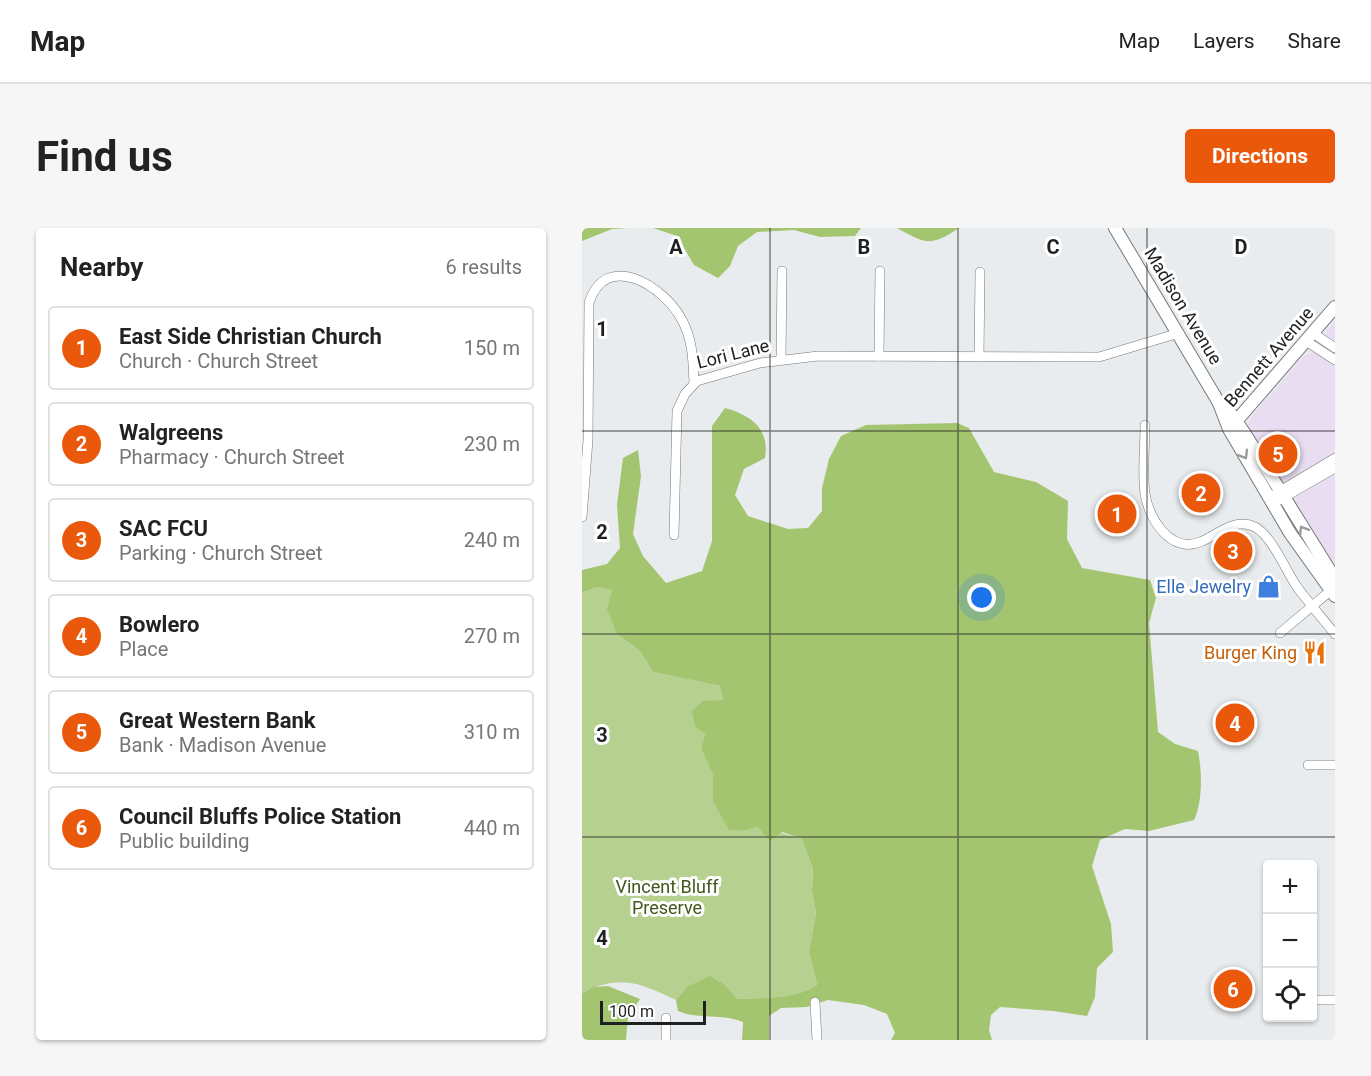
<!DOCTYPE html>
<meta charset="utf-8">
<style>
:root{--surface:#fff;--page:#f6f6f6;--text:#222;--muted:#767676;--line:#e0e0e0;--accent:#ea580c}
body{margin:0;font-family:Roboto,sans-serif;background:var(--page);color:var(--text)}
.controls{position:absolute;right:18px;bottom:18px;display:grid;overflow:hidden;border-radius:6px;box-shadow:0 2px 4px #0004}
.controls button{width:54px;height:54px;display:grid;place-items:center;padding:0;border:0;border-bottom:2px solid var(--line);background:var(--surface);color:var(--text);font:30px sans-serif}
.scale{position:absolute;left:18px;bottom:15px;width:106px;box-sizing:border-box;padding-left:6px;border:3px solid #1f2021;border-top:0;font-size:16px;line-height:21px;white-space:nowrap;color:#1f2021;-webkit-text-stroke:4px #fff;paint-order:stroke}
.you{position:absolute;left:400px;top:370px;width:21px;height:21px;margin:-15px;border:4px solid #fff;border-radius:50%;background:#1a73e8;box-shadow:0 0 0 9px #1a73e833}
.badge{display:grid;place-items:center;width:39px;height:39px;border-radius:50%;background:var(--accent);color:#fff;font-size:20px;font-weight:700}
.pin{position:absolute;translate:-50% -50%;border:3px solid #fff;box-shadow:0 2px 6px #0006}
.list{margin:0;padding:0;list-style:none}
h2{display:flex;justify-content:space-between;align-items:center;height:78px;margin:0;padding:0 24px;font-size:26px}
h2 small{font-size:20px;font-weight:400;color:var(--muted)}
.list li{display:grid;grid-template-columns:39px 1fr auto;gap:18px;align-items:center;box-sizing:border-box;height:84px;margin:0 12px 12px;padding:0 12px;border:2px solid var(--line);border-radius:6px}
.list b{display:block;font-size:22px;white-space:nowrap}
.list p{margin:0;font-size:20px;white-space:nowrap;color:var(--muted)}
.list em{font-size:20px;font-style:normal;color:var(--muted)}
.icon{flex:none;width:33px;height:33px;fill:none;stroke:currentColor;stroke-width:2;stroke-linecap:round;stroke-linejoin:round}
.map{position:relative;flex:none;width:753px;height:812px;overflow:hidden;border-radius:6px}
header{display:flex;align-items:center;gap:36px;box-sizing:border-box;height:84px;padding:0 30px;background:var(--surface);border-bottom:2px solid var(--line)}
header strong{font-size:28px}
nav{display:flex;gap:33px;margin-inline-start:auto;font-size:21px}
.intro{display:flex;align-items:center;justify-content:space-between;box-sizing:border-box;height:144px;padding:0 36px}
h1{margin:0;font-size:42px}
.button{padding:15px 27px;border-radius:6px;background:var(--accent);color:#fff;font-size:21px;font-weight:700}
main{display:flex;gap:36px;padding:0 36px}
aside{flex:1;background:var(--surface);border-radius:6px;box-shadow:0 2px 4px #0004}
.map>svg:first-child{display:block}
.commercial{fill:#e8ddf1}
.green{fill:#b6d090}
.forest{fill:#a4c570}
.lines{fill:none;stroke-linecap:round;stroke-linejoin:round}
.minor-casing{stroke:#757779;stroke-width:10}
.major-casing{stroke:#757779;stroke-width:14}
.minor{stroke:#fff;stroke-width:9}
.major{stroke:#fff;stroke-width:12}
.oneway{stroke:#9a9b9b}
.grid{fill:none;stroke:#1f2021;stroke-width:1.5;stroke-opacity:0.55}
.labels{text-anchor:middle;stroke-width:6;stroke-linejoin:round;paint-order:stroke}
.street-label{font-size:18px;fill:#1f2021;stroke:#fff}
.shop-label{font-size:18px;fill:#366cbe;stroke:#fff;text-anchor:end}
.food-label{font-size:18px;fill:#c56008;stroke:#fff;text-anchor:end}
.park-label{font-size:18px;fill:#42571c;stroke:#fff}
.grid-label{font-size:20px;text-anchor:middle;font-weight:bold;fill:#1f2021;stroke:#fff;stroke-width:6;stroke-linejoin:round;paint-order:stroke}
</style>
<header>
<strong>Map</strong>
<nav><a>Map</a><a>Layers</a><a>Share</a></nav>
</header>
<div class="intro"><h1>Find us</h1><a class="button">Directions</a></div>
<main>
<aside>
<h2>Nearby<small>6 results</small></h2>
<ul class="list">
<li><span class="badge">1</span><div><b>East Side Christian Church</b><p>Church · Church Street</p></div><em>150 m</em></li>
<li><span class="badge">2</span><div><b>Walgreens</b><p>Pharmacy · Church Street</p></div><em>230 m</em></li>
<li><span class="badge">3</span><div><b>SAC FCU</b><p>Parking · Church Street</p></div><em>240 m</em></li>
<li><span class="badge">4</span><div><b>Bowlero</b><p>Place</p></div><em>270 m</em></li>
<li><span class="badge">5</span><div><b>Great Western Bank</b><p>Bank · Madison Avenue</p></div><em>310 m</em></li>
<li><span class="badge">6</span><div><b>Council Bluffs Police Station</b><p>Public building</p></div><em>440 m</em></li>
</ul>
</aside>
<div class="map">
<svg width="753" height="812" viewBox="0 0 753 812">
<rect width="100%" height="100%" fill="#e9ecee"/>
<path class="commercial" d="M 753,92 L 753,340 L 666,198 L 669,189 L 723,127 L 730,125 Z"/>
<path class="green" d="M 14,359 L 30,362 L 35,406 L 58,423 L 71,444 L 138,458 L 141,472 L 123,506 L 119,521 L 131,547 L 131,573 L 176,598 L 220,611 L 231,641 L 230,663 L 234,685 L 227,724 L 235,757 C 214,771 180,770 155,771 L 143,757 L 105,759 L 94,772 C 57,755 39,746 0,765 L 0,365 Z"/>
<g class="forest">
<path d="M 0,0 L 46,0 L 30,1 L 0,13 Z"/>
<path d="M 71,0 L 279,0 L 273,8 L 238,9 L 212,2 L 175,4 L 156,18 L 148,38 L 136,50 L 112,37 L 95,8 Z"/>
<path d="M 315,0 L 377,0 C 348,19 344,16 315,0 Z"/>
<path d="M 143,180 C 169,187 188,201 183,230 L 162,241 L 153,267 L 166,288 L 206,301 L 226,300 L 240,283 L 240,260 L 247,231 L 259,208 L 284,197 L 375,195 L 387,200 L 412,244 L 454,254 L 486,273 L 485,311 L 500,340 L 568,352 L 574,370 L 567,395 L 576,504 L 593,516 L 616,523 C 620,543 621,573 612,592 L 567,603 L 543,601 L 518,612 L 510,638 L 529,696 L 531,724 L 515,740 L 513,769 L 505,788 L 471,783 L 418,779 L 409,787 L 407,802 L 410,812 L 309,812 L 313,805 L 305,786 L 282,777 L 246,772 L 225,779 L 199,780 L 187,788 L 187,812 L 160,812 L 161,794 C 139,785 117,792 96,783 L 94,772 L 105,759 L 128,748 L 143,757 L 155,771 C 180,770 214,771 235,757 L 227,724 L 234,685 L 230,663 L 231,641 L 220,611 L 200,604 L 188,613 L 175,598 L 166,602 L 147,602 L 131,573 L 131,547 L 119,521 L 123,506 L 113,498 L 110,483 L 121,473 L 141,472 L 138,458 L 71,444 L 58,423 L 35,406 L 25,381 L 30,362 L 14,359 L 0,365 L 0,342 L 25,336 L 38,320 L 35,277 L 41,230 L 56,222 L 59,248 L 51,306 L 61,328 L 84,355 L 120,343 L 130,313 L 130,198 Z"/>
<path d="M 26,758 L 58,771 L 46,789 L 44,812 L 0,812 L 0,765 L 12,759 Z"/>
</g>
<g class="lines">
<defs>
<g id="minor">
<path d="M 731,105 L 753,120"/>
<path d="M 724,113 L 753,132"/>
<path d="M 297,128 L 298,43"/>
<path d="M 397,129 L 398,44"/>
<path d="M 199,131 L 200,43"/>
<path d="M 563,197 C 563,220 560,244 563,266 C 567,291 589,326 618,314 C 636,307 652,289 673,299 C 690,308 704,343 715,359 C 727,375 740,390 753,406"/>
<path d="M 693,266 L 753,230"/>
<path d="M 697,272 L 753,240"/>
<path d="M 0,289 L 6,212 L 7,75 C 24,21 83,59 100,92 C 111,112 111,133 112,155"/>
<path d="M 92,307 L 95,183 L 103,166 L 115,153 L 178,135 L 236,128 L 517,129 L 597,105"/>
<path d="M 698,405 L 753,359"/>
<path d="M 726,537 L 753,537"/>
<path d="M 730,772 L 753,772"/>
<path d="M 233,774 L 235,812"/>
<path d="M 84,790 L 84,812"/>
</g>
<g id="major">
<path d="M 533,0 L 637,175 L 647,201 L 708,305 L 753,368"/>
<path d="M 637,175 L 647,183 L 663,206 L 753,351"/>
<path d="M 650,198 L 753,79"/>
</g>
</defs>
<use href="#minor" class="minor-casing"/>
<use href="#major" class="major-casing"/>
<use href="#minor" class="minor"/>
<use href="#major" class="major"/>
</g>
<defs><path id="oneway-chevron" d="M-2-3.5L2.5 0L-2 3.5" fill="none" stroke-width="1.6" stroke-linecap="round" stroke-linejoin="round" transform="scale(1.5)"/></defs>
<g class="oneway">
<use href="#oneway-chevron" transform="translate(662 227) rotate(59)"/>
<use href="#oneway-chevron" transform="translate(721 302) rotate(-121)"/>
</g>
<path class="grid" d="M 188,0 L 188,812M 376,0 L 376,812M 565,0 L 565,812M 0,203 L 753,203M 0,406 L 753,406M 0,609 L 753,609"/>
<defs>
<symbol id="shop-bare" viewBox="-9 -9 18 18"><path d="M-5-2.5h2.3a2.7 3.5 0 0 1 5.4 0H5L5.5 6h-11ZM-1.5-2.5h3a1.5 2.3 0 0 0-3 0Z" fill="#3f7fe0" stroke="#fff" stroke-width="2.5" paint-order="stroke"/></symbol>
<symbol id="restaurant-bare" viewBox="-9 -9 18 18"><path d="M-5-6h1v4h1v-4h1v4h1v-4h1v5L-1.5 .5V6h-2V.5L-5-1ZM5-6V6H3V1.5H1.5Q1.5-4 5-6Z" fill="#e8710a" stroke="#fff" stroke-width="2.5" paint-order="stroke"/></symbol>
</defs>
<g fill-rule="evenodd">
<use href="#shop-bare" x="670" y="342" width="33" height="33"/>
<use href="#restaurant-bare" x="716" y="408" width="33" height="33"/>
</g>
<g class="labels">
<g class="street-label">
<text transform="translate(601 78) rotate(59)" y="6">Madison Avenue</text>
<text transform="translate(151 126) rotate(-14)" y="6">Lori Lane</text>
<text transform="translate(687 129) rotate(-49)" y="6">Bennett Avenue</text>
</g>
<g class="shop-label">
<text x="669" y="365">Elle Jewelry</text>
</g>
<g class="food-label">
<text x="715" y="431">Burger King</text>
</g>
<g class="park-label">
<text x="85" y="665">Vincent Bluff<tspan x="85" dy="21">Preserve</tspan></text>
</g>
</g>
<g class="grid-label">
<text x="94" y="26">A</text>
<text x="282" y="26">B</text>
<text x="471" y="26">C</text>
<text x="659" y="26">D</text>
<text x="20" y="108">1</text>
<text x="20" y="311">2</text>
<text x="20" y="514">3</text>
<text x="20" y="717">4</text>
</g>
</svg>
<div class="controls">
<button>+</button>
<button>−</button>
<button><svg class="icon" aria-label="locate" viewBox="0 0 24 24"><circle cx="12" cy="12" r="6"/><path d="M12 2v4M12 18v4M2 12h4M18 12h4"/></svg></button>
</div>
<div class="scale">100 m</div>
<div class="you"></div>
<div class="pin badge" style="left:535px;top:286px">1</div>
<div class="pin badge" style="left:619px;top:265px">2</div>
<div class="pin badge" style="left:651px;top:323px">3</div>
<div class="pin badge" style="left:653px;top:495px">4</div>
<div class="pin badge" style="left:696px;top:226px">5</div>
<div class="pin badge" style="left:651px;top:761px">6</div>
</div>
</main>
